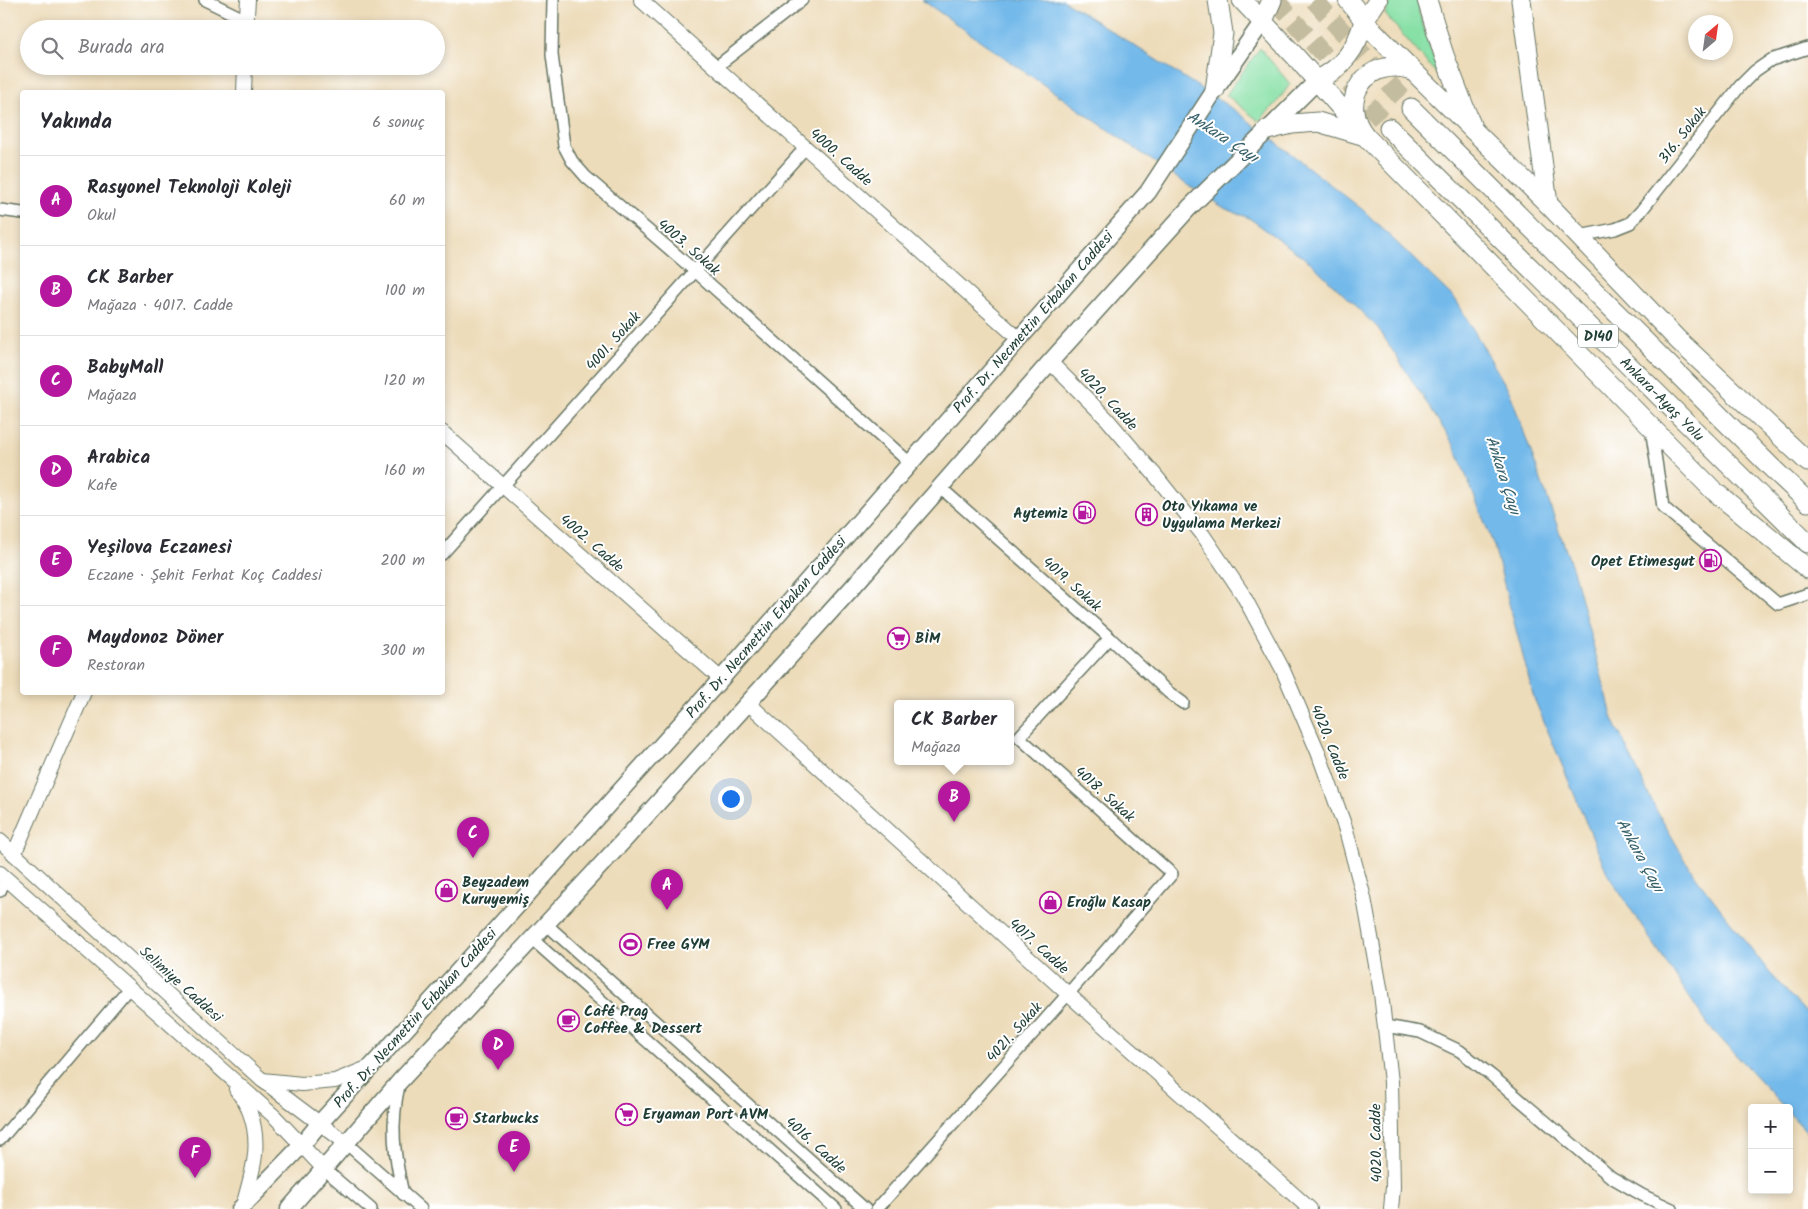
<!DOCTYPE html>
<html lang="tr">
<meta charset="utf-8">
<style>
:root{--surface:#fff;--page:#f7f7f7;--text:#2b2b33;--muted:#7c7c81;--line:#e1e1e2;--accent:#b5179e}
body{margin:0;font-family:Kalam,sans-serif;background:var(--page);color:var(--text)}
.controls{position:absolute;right:15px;bottom:15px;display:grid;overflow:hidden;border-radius:5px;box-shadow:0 2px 8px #0003}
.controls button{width:45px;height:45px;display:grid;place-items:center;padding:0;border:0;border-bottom:1px solid var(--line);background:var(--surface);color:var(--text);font:25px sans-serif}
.compass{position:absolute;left:1688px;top:15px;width:45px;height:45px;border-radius:50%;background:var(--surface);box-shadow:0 2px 8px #0003;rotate:29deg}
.you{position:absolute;left:730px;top:798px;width:18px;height:18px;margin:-12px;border:4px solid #fff;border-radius:50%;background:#1a73e8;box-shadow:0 0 0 8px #1a73e833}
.badge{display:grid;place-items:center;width:32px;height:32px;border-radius:50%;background:var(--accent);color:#fff;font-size:16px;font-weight:700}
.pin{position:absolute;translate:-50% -41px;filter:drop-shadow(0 1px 2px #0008)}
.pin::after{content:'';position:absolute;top:26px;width:18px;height:15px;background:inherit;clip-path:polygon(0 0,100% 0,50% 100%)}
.popup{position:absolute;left:894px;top:700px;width:120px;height:65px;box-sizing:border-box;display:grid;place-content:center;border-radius:5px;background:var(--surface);filter:drop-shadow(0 1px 4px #0005);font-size:16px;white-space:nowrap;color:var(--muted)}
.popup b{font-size:19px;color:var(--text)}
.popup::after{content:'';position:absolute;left:50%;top:100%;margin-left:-10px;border:10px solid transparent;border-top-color:var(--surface)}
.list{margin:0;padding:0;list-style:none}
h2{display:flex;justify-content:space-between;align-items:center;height:65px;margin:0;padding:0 20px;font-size:21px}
h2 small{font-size:16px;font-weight:400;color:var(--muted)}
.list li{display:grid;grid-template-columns:32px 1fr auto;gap:15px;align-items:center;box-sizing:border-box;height:90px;padding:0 20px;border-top:1px solid var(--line)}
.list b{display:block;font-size:19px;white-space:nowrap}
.list p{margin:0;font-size:16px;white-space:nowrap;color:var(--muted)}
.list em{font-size:16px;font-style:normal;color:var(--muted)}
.icon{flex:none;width:28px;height:28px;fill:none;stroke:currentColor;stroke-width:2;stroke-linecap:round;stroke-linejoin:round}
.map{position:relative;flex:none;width:1808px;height:1209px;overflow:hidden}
.search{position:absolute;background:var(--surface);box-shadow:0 2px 8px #0003;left:20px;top:20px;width:425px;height:55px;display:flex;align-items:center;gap:12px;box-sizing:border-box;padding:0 18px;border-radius:28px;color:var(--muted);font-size:19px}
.panel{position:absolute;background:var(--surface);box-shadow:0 2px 8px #0003;left:20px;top:90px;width:425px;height:605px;border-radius:5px}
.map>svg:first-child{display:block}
.green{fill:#87e0a6;stroke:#538e6d}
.water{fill:#73b9ea;stroke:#497b8f}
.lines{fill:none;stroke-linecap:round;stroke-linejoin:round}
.trunk-tunnel{stroke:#c4bc9f;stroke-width:19;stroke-dasharray:19 9;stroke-linecap:butt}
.minor-casing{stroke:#677563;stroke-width:14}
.tertiary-casing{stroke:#677563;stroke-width:16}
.secondary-casing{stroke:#677563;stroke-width:19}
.primary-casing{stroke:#677563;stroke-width:20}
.trunk-casing{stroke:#677563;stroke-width:21}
.minor{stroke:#fff;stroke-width:11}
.tertiary{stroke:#fff;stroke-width:14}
.secondary{stroke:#fff;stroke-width:16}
.primary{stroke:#fff;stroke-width:18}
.trunk{stroke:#fff;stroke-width:19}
.labels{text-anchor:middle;stroke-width:4;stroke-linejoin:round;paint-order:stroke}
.shield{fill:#fff;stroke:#627771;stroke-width:1}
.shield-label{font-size:14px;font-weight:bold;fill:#1f3d34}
.street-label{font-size:15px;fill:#1f3d34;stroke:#fff}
.poi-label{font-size:15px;font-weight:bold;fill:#1f3d34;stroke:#fff;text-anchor:start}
.water-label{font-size:16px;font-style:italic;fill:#38626b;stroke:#fff}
</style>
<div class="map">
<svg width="1808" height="1209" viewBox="0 0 1808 1209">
<rect width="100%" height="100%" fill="#fff"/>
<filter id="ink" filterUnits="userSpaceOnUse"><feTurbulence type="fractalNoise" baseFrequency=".02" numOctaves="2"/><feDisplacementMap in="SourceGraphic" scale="10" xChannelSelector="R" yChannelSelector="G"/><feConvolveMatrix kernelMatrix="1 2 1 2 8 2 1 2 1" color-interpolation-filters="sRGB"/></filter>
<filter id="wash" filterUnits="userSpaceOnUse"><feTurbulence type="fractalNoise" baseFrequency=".0096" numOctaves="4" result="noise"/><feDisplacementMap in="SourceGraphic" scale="20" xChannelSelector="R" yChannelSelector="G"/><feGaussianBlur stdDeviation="1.12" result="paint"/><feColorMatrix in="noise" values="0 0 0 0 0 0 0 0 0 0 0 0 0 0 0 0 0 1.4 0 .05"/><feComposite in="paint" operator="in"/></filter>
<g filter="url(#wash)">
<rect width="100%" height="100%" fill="#eddcba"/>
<g class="green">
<path d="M 1391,0 L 1418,0 L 1419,13 L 1440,78 L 1385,14 Z"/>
<path d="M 1260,48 L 1290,84 L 1275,105 L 1259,121 L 1226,95 Z"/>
</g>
<path class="water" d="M 922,0 L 1063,0 L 1236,111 L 1363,210 L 1456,300 L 1510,393 L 1573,570 L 1613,719 L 1655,808 L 1693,873 L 1769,972 L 1808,1015 L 1808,1133 L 1789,1113 L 1789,1108 L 1785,1108 L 1708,1025 L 1608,875 L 1534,698 L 1494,546 L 1454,445 L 1378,328 L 1310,262 L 1249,218 L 1226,209 L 1183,182 Z"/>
</g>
<g filter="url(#ink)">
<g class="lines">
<g class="trunk-tunnel">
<path d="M 1275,0 L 1389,128"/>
<path d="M 1314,0 L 1411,108"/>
</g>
<defs>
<g id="minor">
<path d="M 205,0 L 246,20"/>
<path d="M 553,0 L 552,55 L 564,146 L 572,161 L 586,177 L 695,271 L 910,463"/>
<path d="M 716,67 L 802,0"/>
<path d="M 0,210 L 22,213"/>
<path d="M 1579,236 L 1615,229 L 1630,223 L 1641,211 L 1740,86 L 1755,71 L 1771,60 L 1808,48"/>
<path d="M 1651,428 L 1663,507 L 1778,604 L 1808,594"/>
<path d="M 941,488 L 1110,638 L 1168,692 L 1183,703"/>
<path d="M 442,554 L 806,147"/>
<path d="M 0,891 L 6,878"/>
<path d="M 546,924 L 865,1209"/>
<path d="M 532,939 L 836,1209"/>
<path d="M 1385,1026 L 1420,1032 L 1460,1051 L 1492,1076 L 1611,1177 L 1642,1195 L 1672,1209"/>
<path d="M 399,1085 C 390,1126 394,1153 403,1194"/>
<path d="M 0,1140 L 129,988"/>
<path d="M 346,1143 L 421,1209"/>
<path d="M 324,1169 L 371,1209"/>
<path d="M 877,1209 L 1068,994 L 1172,874 L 1019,737 L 1110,638"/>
</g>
<g id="tertiary">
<path d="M 641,0 L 1018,338"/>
<path d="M 246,29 L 248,0"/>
<path d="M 244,92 L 245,66"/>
<path d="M 1050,362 L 1107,419 L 1155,475 L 1203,535 L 1242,593 L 1282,668 L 1318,752 L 1346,830 L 1364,898 L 1381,993 L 1391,1082 L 1393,1187 L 1391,1209"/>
<path d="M 442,432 L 721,679"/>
<path d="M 748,703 L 1068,994 L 1310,1209"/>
<path d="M 0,841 L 262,1080 L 346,1143"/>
<path d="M 14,854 L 84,692"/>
<path d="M 0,873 L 275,1117 L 324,1169"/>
<path d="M 262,1080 L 302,1084 L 335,1081 L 370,1067"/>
<path d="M 236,1089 C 241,1096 247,1104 250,1113 C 262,1146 252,1173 243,1206"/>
</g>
<g id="secondary">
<path d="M 240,1209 L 302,1145 L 319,1124 L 453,977 L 721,679 L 1148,192 L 1215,90 L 1263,21"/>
<path d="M 289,1209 L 400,1081 L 627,837 L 765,684 L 851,589 L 1050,362 L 1189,208 L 1318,80"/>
</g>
<path id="primary" d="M 1364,21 L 1378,0"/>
<g id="trunk">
<path d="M 1242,0 L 1295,56 L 1357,126"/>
<path d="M 1348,0 L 1372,30 L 1412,70"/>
<path d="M 1427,0 L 1444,55 L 1473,130 L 1548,204 L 1678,340 L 1808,462"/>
<path d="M 1521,0 L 1548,204"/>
<path d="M 1263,21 L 1272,0"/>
<path d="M 1318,80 C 1343,67 1357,48 1364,21"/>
<path d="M 1215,90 L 1223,33 L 1218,0"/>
<path d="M 1411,108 L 1773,469 L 1808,502"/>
<path d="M 1389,128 L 1808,543"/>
<path d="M 1267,130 L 1292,124 L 1318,122 L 1365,136"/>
<path d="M 1473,130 L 1412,70 C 1367,55 1335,100 1366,137 L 1713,490 L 1808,569"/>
</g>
</defs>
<use href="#minor" class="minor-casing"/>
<use href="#tertiary" class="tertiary-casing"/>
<use href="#secondary" class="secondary-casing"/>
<use href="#primary" class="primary-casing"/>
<use href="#trunk" class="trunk-casing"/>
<use href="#minor" class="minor"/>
<use href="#tertiary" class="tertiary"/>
<use href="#secondary" class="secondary"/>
<use href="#primary" class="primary"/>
<use href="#trunk" class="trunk"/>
</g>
</g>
<defs>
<symbol id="fuel-ring" viewBox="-11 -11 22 22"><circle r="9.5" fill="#fff" stroke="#b5179e" stroke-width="1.5"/><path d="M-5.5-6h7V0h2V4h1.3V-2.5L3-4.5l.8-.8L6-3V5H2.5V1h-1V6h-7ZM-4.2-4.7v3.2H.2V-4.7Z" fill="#b5179e"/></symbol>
<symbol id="building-ring" viewBox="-11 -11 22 22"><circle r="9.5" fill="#fff" stroke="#b5179e" stroke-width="1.5"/><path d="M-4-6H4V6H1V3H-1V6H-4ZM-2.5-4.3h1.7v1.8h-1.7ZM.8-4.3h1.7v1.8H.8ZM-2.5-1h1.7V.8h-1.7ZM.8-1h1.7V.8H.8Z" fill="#b5179e"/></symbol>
<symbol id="supermarket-ring" viewBox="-11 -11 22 22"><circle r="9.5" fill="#fff" stroke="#b5179e" stroke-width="1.5"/><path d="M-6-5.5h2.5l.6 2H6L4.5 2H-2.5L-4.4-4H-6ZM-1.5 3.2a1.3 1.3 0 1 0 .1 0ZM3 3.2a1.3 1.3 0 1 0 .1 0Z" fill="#b5179e"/></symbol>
<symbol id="shop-ring" viewBox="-11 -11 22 22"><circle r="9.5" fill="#fff" stroke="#b5179e" stroke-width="1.5"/><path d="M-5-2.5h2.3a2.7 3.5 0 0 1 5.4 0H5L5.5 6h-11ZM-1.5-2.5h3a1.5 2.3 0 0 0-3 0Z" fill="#b5179e"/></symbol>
<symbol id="stadium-ring" viewBox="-11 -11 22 22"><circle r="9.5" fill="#fff" stroke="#b5179e" stroke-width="1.5"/><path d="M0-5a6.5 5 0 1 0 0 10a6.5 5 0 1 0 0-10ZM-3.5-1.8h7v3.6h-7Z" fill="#b5179e"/></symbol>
<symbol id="cafe-ring" viewBox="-11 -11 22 22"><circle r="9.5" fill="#fff" stroke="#b5179e" stroke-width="1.5"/><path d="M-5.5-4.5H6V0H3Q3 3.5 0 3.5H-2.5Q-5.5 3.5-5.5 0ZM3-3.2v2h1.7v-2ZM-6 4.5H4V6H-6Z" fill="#b5179e"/></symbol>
</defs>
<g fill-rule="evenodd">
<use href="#fuel-ring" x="1072" y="500" width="25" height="25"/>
<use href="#building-ring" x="1134" y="502" width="25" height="25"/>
<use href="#fuel-ring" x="1698" y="548" width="25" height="25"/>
<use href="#supermarket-ring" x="886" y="626" width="25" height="25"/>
<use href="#shop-ring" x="434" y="878" width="25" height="25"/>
<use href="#shop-ring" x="1038" y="890" width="25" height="25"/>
<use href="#stadium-ring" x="618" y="932" width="25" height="25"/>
<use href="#cafe-ring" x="556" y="1008" width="25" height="25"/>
<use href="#supermarket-ring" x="614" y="1102" width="25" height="25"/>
<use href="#cafe-ring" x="444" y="1106" width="25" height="25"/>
</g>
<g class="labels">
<rect class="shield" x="1578" y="324.5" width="40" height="23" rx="4"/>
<g class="shield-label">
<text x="1598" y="341">D140</text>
</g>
<g class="street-label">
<text transform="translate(1682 135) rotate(-52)" y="5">316. Sokak</text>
<text transform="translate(841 157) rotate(42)" y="5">4000. Cadde</text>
<text transform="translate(689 247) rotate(41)" y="5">4003. Sokak</text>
<text transform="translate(1033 322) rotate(-49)" y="5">Prof. Dr. Necmettin Erbakan Caddesi</text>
<text transform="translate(613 341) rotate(-48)" y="5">4001. Sokak</text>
<text transform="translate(1108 399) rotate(47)" y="5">4020. Cadde</text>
<text transform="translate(1662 399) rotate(45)" y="5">Ankara-Ayaş Yolu</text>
<text transform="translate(592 543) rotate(41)" y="5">4002. Cadde</text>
<text transform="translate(1072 584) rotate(42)" y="5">4019. Sokak</text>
<text transform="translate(766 627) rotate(-49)" y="5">Prof. Dr. Necmettin Erbakan Caddesi</text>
<text transform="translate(1330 742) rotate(68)" y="5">4020. Cadde</text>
<text transform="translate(1105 794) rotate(42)" y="5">4018. Sokak</text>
<text transform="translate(1039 946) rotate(42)" y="5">4017. Cadde</text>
<text transform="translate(181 984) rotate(42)" y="5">Selimiye Caddesi</text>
<text transform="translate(415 1018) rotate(-48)" y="5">Prof. Dr. Necmettin Erbakan Caddesi</text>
<text transform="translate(1014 1032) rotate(-48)" y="5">4021. Sokak</text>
<text transform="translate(1376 1143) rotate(-91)" y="5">4020. Cadde</text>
<text transform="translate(816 1145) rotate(42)" y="5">4016. Cadde</text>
</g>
<g class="poi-label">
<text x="1162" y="511">Oto Yıkama ve<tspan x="1162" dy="17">Uygulama Merkezi</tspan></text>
<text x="1068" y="518" text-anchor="end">Aytemiz</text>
<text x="1695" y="566" text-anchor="end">Opet Etimesgut</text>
<text x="915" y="643">BİM</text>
<text x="462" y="887">Beyzadem<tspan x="462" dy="17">Kuruyemiş</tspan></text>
<text x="1067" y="907">Eroğlu Kasap</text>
<text x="647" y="949">Free GYM</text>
<text x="584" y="1016">Café Prag<tspan x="584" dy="17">Coffee &amp; Dessert</tspan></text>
<text x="643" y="1119">Eryaman Port AVM</text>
<text x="473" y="1123">Starbucks</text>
</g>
<g class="water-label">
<text transform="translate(1223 136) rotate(33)" y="6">Ankara Çayı</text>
<text transform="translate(1504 475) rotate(72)" y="6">Ankara Çayı</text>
<text transform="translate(1641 855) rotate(61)" y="6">Ankara Çayı</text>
</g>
</g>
</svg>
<div class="controls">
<button>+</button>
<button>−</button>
</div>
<svg class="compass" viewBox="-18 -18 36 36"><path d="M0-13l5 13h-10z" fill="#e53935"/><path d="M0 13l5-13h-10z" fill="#7c7c81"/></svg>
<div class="you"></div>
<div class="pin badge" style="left:667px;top:910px">A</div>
<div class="pin badge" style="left:954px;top:822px">B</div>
<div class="popup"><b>CK Barber</b>Mağaza</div>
<div class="pin badge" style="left:473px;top:858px">C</div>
<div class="pin badge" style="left:498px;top:1070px">D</div>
<div class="pin badge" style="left:514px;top:1172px">E</div>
<div class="pin badge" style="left:195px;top:1178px">F</div>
<div class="search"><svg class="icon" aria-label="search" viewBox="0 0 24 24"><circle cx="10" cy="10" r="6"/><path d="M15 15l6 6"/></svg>Burada ara</div>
<section class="panel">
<h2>Yakında<small>6 sonuç</small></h2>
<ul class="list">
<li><span class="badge">A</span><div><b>Rasyonel Teknoloji Koleji</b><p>Okul</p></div><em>60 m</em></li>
<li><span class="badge">B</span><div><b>CK Barber</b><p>Mağaza · 4017. Cadde</p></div><em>100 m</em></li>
<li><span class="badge">C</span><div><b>BabyMall</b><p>Mağaza</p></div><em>120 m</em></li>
<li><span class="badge">D</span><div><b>Arabica</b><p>Kafe</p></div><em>160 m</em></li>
<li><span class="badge">E</span><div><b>Yeşilova Eczanesi</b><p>Eczane · Şehit Ferhat Koç Caddesi</p></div><em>200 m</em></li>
<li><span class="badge">F</span><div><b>Maydonoz Döner</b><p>Restoran</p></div><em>300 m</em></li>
</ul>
</section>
</div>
